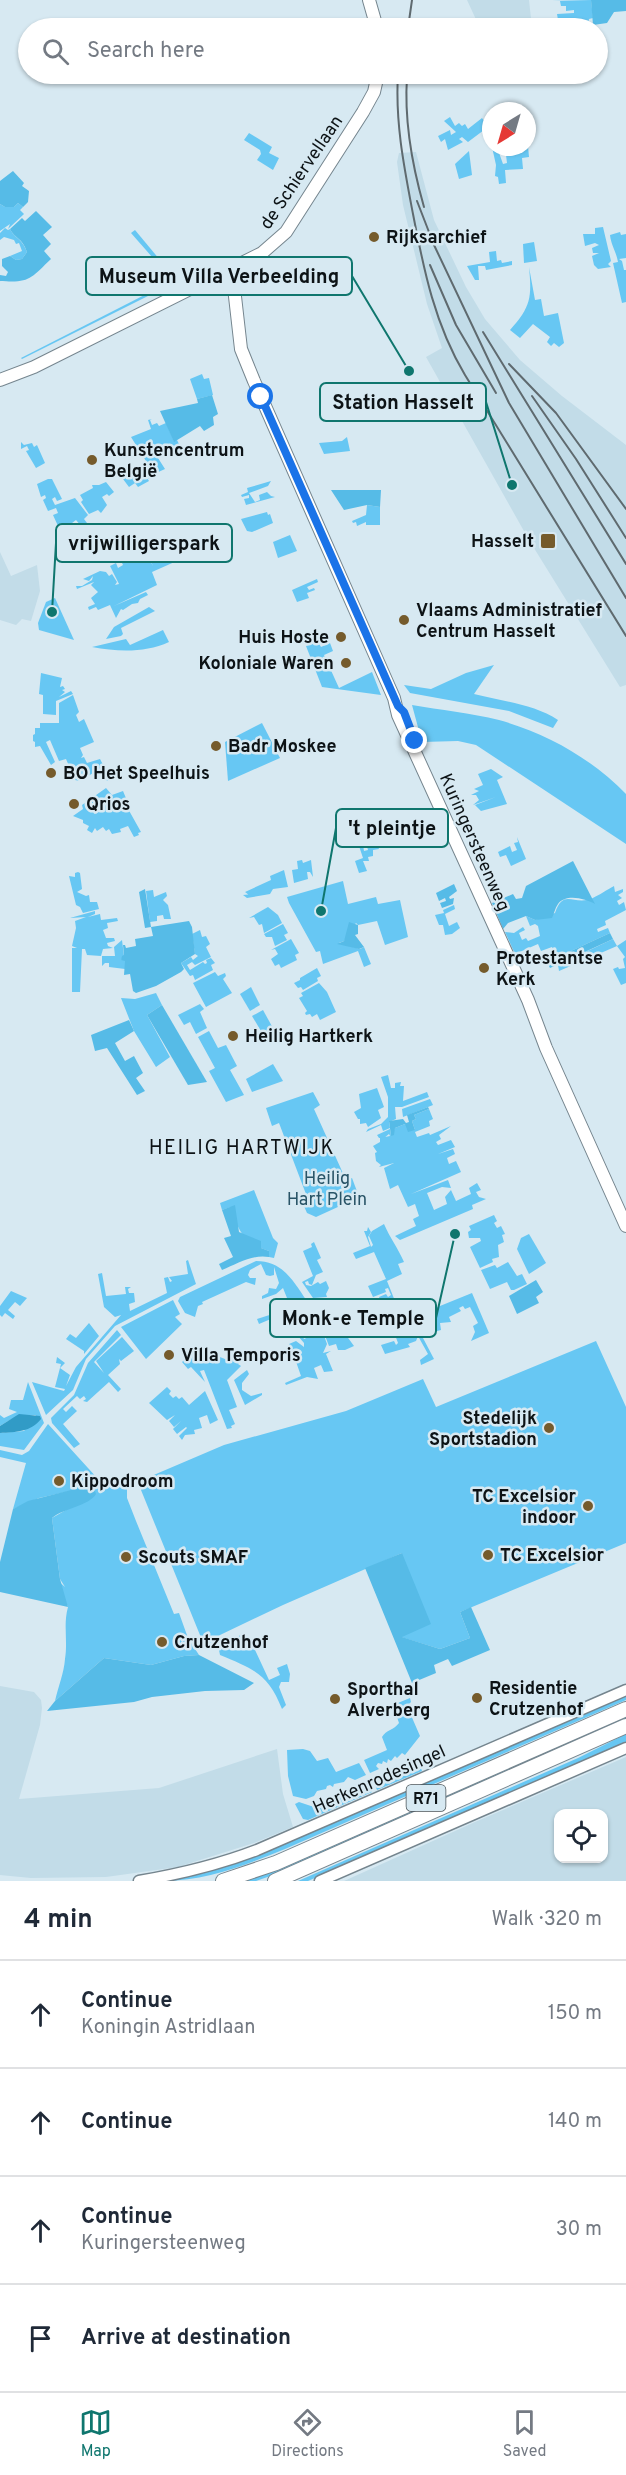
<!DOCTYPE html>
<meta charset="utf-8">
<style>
:root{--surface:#fff;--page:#f6f6f7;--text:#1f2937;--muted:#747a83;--line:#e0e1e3;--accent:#0f766e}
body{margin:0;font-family:Overpass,sans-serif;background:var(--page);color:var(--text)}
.controls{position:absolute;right:18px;bottom:18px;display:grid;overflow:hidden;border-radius:12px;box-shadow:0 2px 4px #0004}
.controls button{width:54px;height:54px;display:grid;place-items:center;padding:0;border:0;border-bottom:2px solid var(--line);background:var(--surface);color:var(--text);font:30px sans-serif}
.compass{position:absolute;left:482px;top:102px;width:54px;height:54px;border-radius:50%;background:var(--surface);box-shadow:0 2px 4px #0004;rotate:217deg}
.stop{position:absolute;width:18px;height:18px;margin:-14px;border:4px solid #1a73e8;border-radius:50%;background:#fff}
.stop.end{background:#1a73e8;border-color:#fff;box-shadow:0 2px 6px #0008}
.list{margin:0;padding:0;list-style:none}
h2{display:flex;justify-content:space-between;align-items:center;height:78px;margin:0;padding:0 24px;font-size:26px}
h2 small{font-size:20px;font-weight:400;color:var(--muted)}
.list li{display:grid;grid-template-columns:39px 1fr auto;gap:18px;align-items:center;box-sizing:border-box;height:108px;padding:0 24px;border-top:2px solid var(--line)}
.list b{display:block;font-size:22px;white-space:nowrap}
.list p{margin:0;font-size:20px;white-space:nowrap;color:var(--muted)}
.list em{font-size:20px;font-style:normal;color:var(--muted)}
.icon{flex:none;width:33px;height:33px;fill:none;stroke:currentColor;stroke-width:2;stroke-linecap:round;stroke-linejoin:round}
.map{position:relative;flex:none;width:626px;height:1881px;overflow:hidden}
.search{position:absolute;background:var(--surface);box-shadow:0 2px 4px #0004;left:18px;right:18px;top:18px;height:66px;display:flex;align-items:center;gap:15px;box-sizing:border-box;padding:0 21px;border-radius:33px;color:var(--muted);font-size:22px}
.sheet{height:510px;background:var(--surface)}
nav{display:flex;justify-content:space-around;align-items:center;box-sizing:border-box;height:84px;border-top:2px solid var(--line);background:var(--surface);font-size:16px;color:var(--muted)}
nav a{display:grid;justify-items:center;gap:3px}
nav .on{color:var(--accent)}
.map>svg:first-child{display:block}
.built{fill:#c2dce8;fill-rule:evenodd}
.green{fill:#67c7f3}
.forest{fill:#56bbe7}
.water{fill:#319bc6}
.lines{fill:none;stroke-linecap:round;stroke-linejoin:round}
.tertiary-casing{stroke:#75858e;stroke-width:13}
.secondary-casing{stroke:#75858e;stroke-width:14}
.trunk-casing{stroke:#75858e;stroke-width:16}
.tertiary{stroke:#fff;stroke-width:10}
.secondary{stroke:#fff;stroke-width:12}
.trunk{stroke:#fff;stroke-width:14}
.rail{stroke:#5f6a6f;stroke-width:2}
.route{stroke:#1a73e8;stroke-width:8}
.poi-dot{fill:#755b2c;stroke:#d7e9f2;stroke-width:2}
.labels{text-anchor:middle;stroke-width:5;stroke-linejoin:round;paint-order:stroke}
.shield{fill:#d7e9f2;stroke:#4a5358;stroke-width:1.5}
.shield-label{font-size:16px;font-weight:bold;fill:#0d1316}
.street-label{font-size:18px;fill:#0d1316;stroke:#d7e9f2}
.poi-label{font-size:18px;font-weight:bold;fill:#0d1316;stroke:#d7e9f2;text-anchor:start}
.park-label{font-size:18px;fill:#295467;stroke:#d7e9f2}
.neighbourhood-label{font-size:20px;letter-spacing:1.5px;fill:#0d1316;stroke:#d7e9f2}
.leader{fill:none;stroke:#0f766e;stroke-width:2}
.callout-dot{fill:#0f766e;stroke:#d7e9f2;stroke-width:2}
.callout{fill:#d7e9f2;stroke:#0f766e;stroke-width:2}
.callout-label{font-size:20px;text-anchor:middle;font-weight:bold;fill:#0d1316}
</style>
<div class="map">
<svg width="626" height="1881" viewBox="0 0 626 1881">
<rect width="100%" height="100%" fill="#d7e9f2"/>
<g class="built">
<path d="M 467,0 L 529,0 L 532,28 L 478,28 L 479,26 Z"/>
<path d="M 416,152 L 434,220 L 466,287 L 485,319 L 520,360 L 562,396 L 626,445 L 626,685 L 620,687 L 529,540 L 426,357 L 442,348 L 427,304 L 403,205 L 397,162 L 399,153 Z"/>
<path d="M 0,552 L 11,576 L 37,565 L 40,591 L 31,621 L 22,619 L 16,625 L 0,620 Z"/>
<path d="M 0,1686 L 34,1692 L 41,1700 L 42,1708 L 40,1725 L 19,1799 L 159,1788 L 277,1749 L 283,1794 L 293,1827 L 254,1843 L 178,1867 L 106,1877 L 31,1878 L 0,1875 Z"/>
<path d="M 626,1757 L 626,1881 L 344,1881 L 475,1822 ZM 558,1814 L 604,1814 L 604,1858 L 558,1858 Z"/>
</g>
<g class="green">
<path d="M 591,0 L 593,18 L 589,19 L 588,24 L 564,26 L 565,20 L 558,20 L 557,14 L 574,13 L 574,10 L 566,11 L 566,6 L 561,6 L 560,1 L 552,1 Z"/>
<path d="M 450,117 L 455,126 L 459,123 L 462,126 L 465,124 L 468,129 L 482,118 L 488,127 L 468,142 L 462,137 L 459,139 L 463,142 L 448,150 L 445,139 L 441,142 L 438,136 L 450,130 L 451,135 L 456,132 L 444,121 Z"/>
<path d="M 249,133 L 272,147 L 269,153 L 279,158 L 273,170 L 257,160 L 261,154 L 260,150 L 244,140 Z"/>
<path d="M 528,146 L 529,157 L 522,158 L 523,169 L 505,170 L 506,183 L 499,184 L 498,177 L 495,176 L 496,165 L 492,147 L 497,147 L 503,164 L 507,163 L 506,155 L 509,154 L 506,153 L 506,147 Z"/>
<path d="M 469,151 L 472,175 L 459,179 L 455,164 Z"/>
<path d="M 18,203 L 23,207 L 20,210 L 24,214 L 8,229 L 10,224 L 0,231 L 0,204 L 5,207 L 14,207 Z"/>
<path d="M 603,227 L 611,261 L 608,264 L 611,267 L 598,269 L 594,265 L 592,256 L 599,253 L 593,253 L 592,248 L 599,245 L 595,243 L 585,246 L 583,234 L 595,234 L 595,228 Z"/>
<path d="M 5,228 L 8,230 L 10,229 C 15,239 22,238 27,252 L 22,259 L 16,260 L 10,256 L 22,251 L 19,243 L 16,244 L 14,240 L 4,237 L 0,240 L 0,233 Z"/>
<path d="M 135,230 L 170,272 L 167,274 L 131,233 Z"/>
<path d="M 620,232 L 621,235 L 626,234 L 626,258 L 619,259 L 622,261 L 624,270 L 626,270 L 626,302 L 622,303 L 613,263 L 618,262 C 616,251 611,245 610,235 Z"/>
<path d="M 534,242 L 537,261 L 524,263 L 523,244 Z"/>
<path d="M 496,251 L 497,261 L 501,260 L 502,263 L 512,261 L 512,265 L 486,270 L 485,266 L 478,266 L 479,280 L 475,280 L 467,266 L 490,262 L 489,252 Z"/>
<path d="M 217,258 L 218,261 L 22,359 L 21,358 Z"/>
<path d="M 529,267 L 535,300 L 541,299 L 544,316 L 558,313 L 564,343 L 559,347 L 554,343 L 551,346 L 547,342 L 550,337 L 533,324 L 520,338 L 510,330 C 531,307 532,297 529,267 Z"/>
<path d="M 202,374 L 204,379 L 209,378 L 213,395 L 197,399 L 190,379 Z"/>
<path d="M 152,419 L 150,420 L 152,425 L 157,423 L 159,426 L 166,423 L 174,441 L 177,440 L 180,446 L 158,458 L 165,469 L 154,474 L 131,437 L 151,429 L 148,420 Z"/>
<path d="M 347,437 L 350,451 L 324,454 L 319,443 L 342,441 Z"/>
<path d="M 21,442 L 24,445 L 32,443 L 34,447 L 37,445 L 45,463 L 36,468 L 26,451 L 29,450 L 27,446 L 21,449 Z"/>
<path d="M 145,463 L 152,476 L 149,479 L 141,468 L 149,481 L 138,487 L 135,483 L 129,487 L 120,475 Z"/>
<path d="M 48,479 L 52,479 L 62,499 L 57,501 L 55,497 L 52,499 L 55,505 L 75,498 L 88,515 L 84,519 L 87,523 L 82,527 L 76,520 L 72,523 L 74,526 L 70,530 L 71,532 L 63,536 L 61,531 L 68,527 L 66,523 L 58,526 L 53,515 L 58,513 L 56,508 L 48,511 L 43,500 L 46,498 L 45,495 L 41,497 L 37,484 Z"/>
<path d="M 271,481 L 268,486 L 249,493 L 255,502 L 260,500 L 259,495 L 267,492 L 271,496 L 275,497 L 246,505 L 244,499 L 249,498 L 249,495 L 242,497 L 241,495 L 248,492 L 247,488 Z"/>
<path d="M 106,482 L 114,492 L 109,496 L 107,494 L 102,497 L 107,505 L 101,513 L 98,510 L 89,514 L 81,502 L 83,500 L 80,495 L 93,488 L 92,485 L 99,485 Z"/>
<path d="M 367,505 L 380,507 L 380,525 L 366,525 L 366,522 L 357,526 L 356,522 L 353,523 L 352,521 L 366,515 Z"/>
<path d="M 267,512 L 268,515 L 270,514 L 273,523 L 252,532 L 247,531 L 241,519 Z"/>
<path d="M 146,525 L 155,540 L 161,536 L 163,539 L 168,536 L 179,560 L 152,572 L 157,585 L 114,606 L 146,592 L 148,595 L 140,599 L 138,603 L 132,604 L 123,610 L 121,609 L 116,618 L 110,605 L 98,610 L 96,607 L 89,610 L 88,607 L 95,604 L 91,598 L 98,592 L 91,585 L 94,582 L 77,589 L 76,586 L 82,586 L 92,580 L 93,576 L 89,581 L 83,579 L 100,571 L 106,572 L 109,576 L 112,574 L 117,582 L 115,585 L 119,584 L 110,566 L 116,563 L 118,568 L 123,565 L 114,546 L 117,543 L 127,556 L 134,549 L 138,554 L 144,549 L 153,566 L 148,554 L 156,548 L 143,527 Z"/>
<path d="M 290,535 L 297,551 L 278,558 L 273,542 Z"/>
<path d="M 317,579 L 318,582 L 307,587 L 309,590 L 314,588 L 315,590 L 307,593 L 309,598 L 297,602 L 292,590 Z"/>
<path d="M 55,598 L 74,640 L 39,630 L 38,623 L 46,602 Z"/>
<path d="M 149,607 L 155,611 L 121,628 L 123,634 L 121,636 L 106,639 L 114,627 Z"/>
<path d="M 163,630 L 169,642 C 145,653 118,652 92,647 L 126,639 L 130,645 Z"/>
<path d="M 318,642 L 321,647 L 330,643 L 333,651 L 324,655 L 339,688 L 372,672 L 381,695 L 322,687 L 306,646 Z"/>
<path d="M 494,665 L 474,694 C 501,701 534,704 558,720 L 553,728 L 509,711 L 410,693 L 404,685 L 431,689 L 466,673 Z"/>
<path d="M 41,673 L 62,678 L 60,687 L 63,686 L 65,689 L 62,690 L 65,692 L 59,697 L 71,691 L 73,694 L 56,701 L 56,715 L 43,714 L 43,695 L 39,694 Z"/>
<path d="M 73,695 L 79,712 L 76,715 L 79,722 L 84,719 L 94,742 L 80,748 L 83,755 L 81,758 L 84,757 L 87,763 L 100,759 L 110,778 L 107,781 L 98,770 L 80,781 L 75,780 L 66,759 L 59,761 L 50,740 L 46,742 L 55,762 L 51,765 L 40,746 L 35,747 L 35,742 L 33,741 L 33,735 L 35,734 L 35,728 L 40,728 L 40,723 L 59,723 L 59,703 Z"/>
<path d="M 412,705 C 440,710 471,713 499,720 C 546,733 591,758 626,794 L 626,844 L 476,745 L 458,741 L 422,742 Z"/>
<path d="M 262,723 L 280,758 L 228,781 L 225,742 Z"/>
<path d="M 491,769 L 503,777 L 497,780 L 507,804 L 481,811 L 475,805 L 496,797 L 473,805 L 479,800 L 476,795 L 471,795 L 479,791 L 474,789 L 483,785 L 478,774 Z"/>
<path d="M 106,788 L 112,795 L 123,791 L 128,803 L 117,806 L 119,811 L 127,807 L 141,832 L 138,833 L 139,835 L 134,837 L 128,826 L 120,829 L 121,832 L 112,834 L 109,829 L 106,831 L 103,827 L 97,831 L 95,828 L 92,833 L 87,830 L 89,826 L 83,823 L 83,820 L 73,816 L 83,809 L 82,805 Z"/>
<path d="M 374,836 L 379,849 L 373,850 L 373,856 L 368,857 L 369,861 L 363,861 L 367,871 L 359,873 L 355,861 L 363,858 L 359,846 L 363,845 L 364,851 L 368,850 L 366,843 L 369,846 L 373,845 L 372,840 L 365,839 Z"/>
<path d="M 517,837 L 526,859 L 511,866 L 506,855 L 500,857 L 498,852 L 510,846 L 512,852 L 517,850 L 514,843 L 518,842 Z"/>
<path d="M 302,860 L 303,863 L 311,860 L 313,877 L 310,872 L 307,872 L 308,879 L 294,883 L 292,870 L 298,869 L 297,861 Z"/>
<path d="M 284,870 L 288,887 L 273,889 L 270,894 L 247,898 L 243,895 L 264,893 L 249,895 L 245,892 L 271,880 L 270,876 Z"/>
<path d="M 78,872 L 80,873 L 82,889 L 77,892 L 86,896 L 89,895 L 90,902 L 97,902 L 99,909 L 83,913 L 80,907 L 76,905 L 69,876 L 75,877 L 75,873 Z"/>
<path d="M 343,881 L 348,904 L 376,897 L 378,904 L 400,900 L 408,937 L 385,945 L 377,921 L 358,925 L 356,923 L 344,941 L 339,943 L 360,949 L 364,947 L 371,964 L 364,967 L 358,951 L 323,964 L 320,951 L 316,952 L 289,903 L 287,897 Z"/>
<path d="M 614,886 L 615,892 L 623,889 L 623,892 L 618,895 L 622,898 L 617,901 L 619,905 L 624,902 L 626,910 L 605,921 L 606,925 L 597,929 L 598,932 L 608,928 L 610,933 L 545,963 L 541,958 L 554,952 L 552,947 L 541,951 L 538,944 L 515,954 L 505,932 L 514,933 L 523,927 L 525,930 L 519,933 L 522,940 L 526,938 L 528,941 L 540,936 L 538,926 L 535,924 L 530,926 L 526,916 L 535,920 L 555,913 C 563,890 571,903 587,900 C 592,900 608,889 614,886 Z"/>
<path d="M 153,890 L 154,897 L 166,892 L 167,896 L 163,900 L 168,905 L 171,919 L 164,919 L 163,915 L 157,916 L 157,921 L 150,922 L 146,891 Z"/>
<path d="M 454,905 L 455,909 L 445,914 L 449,926 L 457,922 L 460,928 L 452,934 L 445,935 L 443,925 L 439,925 L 435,915 L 444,913 L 443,910 Z"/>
<path d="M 268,907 L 278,915 L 282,923 L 264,933 L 262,924 L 259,925 L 254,917 L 249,918 Z"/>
<path d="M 95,911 L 95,914 L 88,917 L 100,914 L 101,920 L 117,918 L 118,921 L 107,923 L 108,928 L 103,930 L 106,938 L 114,938 L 115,941 L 107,943 L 108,946 L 113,948 L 103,949 L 101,956 L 87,955 L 85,949 L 82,949 L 80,992 L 72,992 L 72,948 L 77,948 L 72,946 L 76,928 L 75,921 L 86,917 L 70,918 Z"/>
<path d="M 283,924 L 288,933 L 284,935 L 287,940 L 275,946 L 272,937 L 266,937 L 264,934 Z"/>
<path d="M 200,930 L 202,937 L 206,936 L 210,944 L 206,947 L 211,957 L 195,965 L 192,962 L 187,965 L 190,970 L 203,962 L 205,964 L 207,963 L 206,960 L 211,958 L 215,963 L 211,965 L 213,970 L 195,980 L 193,975 L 190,976 L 181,963 L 191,957 L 193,960 L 198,956 L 195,954 L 192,934 Z"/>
<path d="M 291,939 L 299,953 L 295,955 L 297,960 L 281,968 L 279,964 L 275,966 L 271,959 L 278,954 L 275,949 L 271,950 Z"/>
<path d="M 613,939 L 617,946 L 626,940 L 626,983 L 621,985 L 613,969 L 618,967 L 619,969 L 625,968 L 623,959 L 625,957 L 617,946 L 559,971 L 558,965 Z"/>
<path d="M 122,940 L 124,956 L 121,960 L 125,960 L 125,969 L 109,967 L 109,963 L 105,963 L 102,966 L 102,956 L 115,956 L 114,947 Z"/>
<path d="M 317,968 L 321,976 L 317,978 L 318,981 L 303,990 L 301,987 L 298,988 L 294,983 L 300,980 L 300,978 Z"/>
<path d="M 215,972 L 218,976 L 225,973 L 226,976 L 223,979 L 232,993 L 206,1007 L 193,983 Z"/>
<path d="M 319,983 L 327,992 L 336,1012 L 320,1020 L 317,1014 L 312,1017 L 310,1014 L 306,1015 L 305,1013 L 307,1011 L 299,998 L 303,996 L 301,993 Z"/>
<path d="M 251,987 L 260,1005 L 250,1011 L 240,994 Z"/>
<path d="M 156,993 L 162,1005 L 147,1015 L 170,1057 L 156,1067 L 134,1031 L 121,998 L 135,999 Z"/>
<path d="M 200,1004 L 204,1009 L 200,1012 L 207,1028 L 196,1034 L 190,1022 L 184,1025 L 178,1015 Z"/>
<path d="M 263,1010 L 274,1030 L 264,1036 L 252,1016 Z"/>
<path d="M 209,1031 L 218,1048 L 226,1045 L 237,1066 L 230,1070 L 244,1095 L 226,1102 L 209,1071 L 215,1068 L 198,1037 Z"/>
<path d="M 273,1064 L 283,1081 L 252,1092 L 246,1079 Z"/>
<path d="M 388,1075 L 391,1088 L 395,1088 L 395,1083 L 401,1082 L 400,1086 L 404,1086 L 403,1101 L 427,1092 L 429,1097 L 402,1107 L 395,1107 L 396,1119 L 389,1122 L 390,1128 L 383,1131 L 381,1125 L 366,1132 L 368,1129 L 381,1124 L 388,1117 L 388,1097 L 381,1077 Z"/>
<path d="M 377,1088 L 384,1107 L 378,1110 L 381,1118 L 368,1127 L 366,1123 L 360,1124 L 360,1119 L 358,1119 L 354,1112 L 361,1108 L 359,1094 Z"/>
<path d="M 313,1092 L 320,1105 L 314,1109 L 346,1180 L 352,1178 L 358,1194 L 351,1201 L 316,1217 L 307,1213 L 303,1204 L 309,1202 L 279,1123 L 272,1126 L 266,1108 Z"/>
<path d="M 430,1099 L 433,1105 L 403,1117 L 402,1109 Z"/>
<path d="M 429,1109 L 433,1119 L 429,1121 L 430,1126 L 415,1132 L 417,1137 L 429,1133 L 430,1135 L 451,1126 L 439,1135 L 441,1139 L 436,1142 L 438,1145 L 451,1140 L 455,1147 L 438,1154 L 453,1149 L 455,1154 L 447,1158 L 449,1164 L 456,1161 L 461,1172 L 411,1194 L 448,1180 L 451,1188 L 442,1187 L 427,1193 L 434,1210 L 447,1204 L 445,1197 L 451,1190 L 456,1201 L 471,1194 L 469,1188 L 477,1183 L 481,1190 L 476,1192 L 479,1197 L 486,1199 L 472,1205 L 473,1209 L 400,1240 L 395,1236 L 416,1226 L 413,1219 L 419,1216 L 415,1204 L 408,1207 L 398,1185 L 390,1189 L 384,1168 L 394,1163 L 379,1167 L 381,1165 L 376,1161 L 375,1153 L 377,1152 L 373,1146 L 380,1142 L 380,1138 L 390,1136 L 389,1134 L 384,1138 L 379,1138 L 377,1135 L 390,1129 L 391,1136 L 395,1128 L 405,1124 L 415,1130 L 412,1121 L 416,1119 L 414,1115 Z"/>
<path d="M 254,1190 L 273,1238 L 278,1243 L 274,1258 L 269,1257 L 269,1251 C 243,1243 238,1230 231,1207 L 222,1210 L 220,1203 Z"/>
<path d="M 494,1215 L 497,1221 L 494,1223 L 497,1228 L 501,1226 L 505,1234 L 502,1235 L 504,1242 L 498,1245 L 499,1257 L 492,1259 L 493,1262 L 480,1268 L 470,1247 L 481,1241 L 480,1238 L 469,1238 L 468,1232 L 471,1230 L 469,1226 Z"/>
<path d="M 384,1224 C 390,1238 398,1248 404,1262 L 398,1264 L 402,1274 L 387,1281 L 403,1321 L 412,1317 L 434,1359 L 421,1365 L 420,1360 L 428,1354 L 418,1336 L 416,1341 L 408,1344 L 410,1347 L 385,1354 L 381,1345 L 394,1341 L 396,1345 L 398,1343 L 390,1321 L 387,1322 L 381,1309 L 383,1307 L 379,1297 L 386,1294 L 388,1297 L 391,1295 L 388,1288 L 385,1289 L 386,1292 L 373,1297 L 368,1286 L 386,1279 L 374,1252 L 356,1259 L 353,1253 L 370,1246 L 364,1231 L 367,1231 L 368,1227 L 371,1232 L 368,1237 L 371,1247 L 373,1245 L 369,1236 L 372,1231 Z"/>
<path d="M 529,1234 L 546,1263 L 529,1274 L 517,1249 L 521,1238 Z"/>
<path d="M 314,1242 L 321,1258 L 317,1260 L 323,1272 L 316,1275 L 312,1285 L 309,1284 L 308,1281 L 305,1282 L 306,1285 L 311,1286 L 318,1282 L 320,1284 L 326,1281 L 329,1288 L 326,1294 L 327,1297 L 313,1298 L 302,1282 L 313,1276 L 303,1251 L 312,1247 L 311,1244 Z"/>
<path d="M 188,1260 L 196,1284 L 115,1326 L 86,1359 L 73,1390 L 46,1415 L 32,1382 L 64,1391 L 65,1389 L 55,1387 L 61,1364 L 56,1363 L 57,1357 L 65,1363 L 60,1368 L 70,1375 L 66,1386 L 76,1367 L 121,1315 L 115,1317 L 104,1307 L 98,1274 L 102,1273 L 106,1296 L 126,1294 L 125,1287 L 131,1287 L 128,1289 L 129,1293 L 134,1293 L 135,1302 L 129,1304 L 130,1311 L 167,1293 L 164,1278 L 168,1277 L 170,1282 L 172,1281 L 169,1277 L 188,1274 L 186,1261 Z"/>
<path d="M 256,1261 C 283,1261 293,1281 307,1301 L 304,1303 L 301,1299 L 290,1304 L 292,1310 L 259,1324 L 257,1319 L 285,1310 L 286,1305 L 289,1303 L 283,1288 L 276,1294 L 262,1299 L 262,1296 L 268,1293 L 269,1288 L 276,1289 L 279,1283 L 274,1267 L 274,1275 L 270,1276 L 266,1275 L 261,1264 L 250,1270 L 248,1275 L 250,1278 L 256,1278 L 255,1285 L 246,1282 L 202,1302 L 203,1304 L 198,1306 L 195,1317 L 185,1313 L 178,1301 L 180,1297 Z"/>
<path d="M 508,1262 L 517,1276 L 522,1274 L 527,1284 L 514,1290 L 511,1290 L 507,1282 L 490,1289 L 481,1270 L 495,1265 L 497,1268 Z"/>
<path d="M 11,1291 L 27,1298 L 20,1306 L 15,1302 L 8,1310 L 15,1316 L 13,1319 L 5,1313 L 2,1317 L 0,1315 L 0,1306 Z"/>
<path d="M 472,1293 L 489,1333 L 471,1341 L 475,1332 L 473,1326 L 478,1323 L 470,1307 L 465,1309 L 463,1306 L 459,1308 L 461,1311 L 449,1317 L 451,1322 L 440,1323 L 441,1330 L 426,1334 L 422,1324 L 428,1320 L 424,1312 L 431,1310 L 435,1315 L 437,1314 L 435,1308 Z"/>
<path d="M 173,1300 L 180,1314 L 175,1317 L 182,1324 L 146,1359 L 121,1327 Z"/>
<path d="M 341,1304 L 343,1309 L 336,1312 L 338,1318 L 333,1321 L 336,1328 L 340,1327 L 354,1346 L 345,1350 L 338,1350 L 336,1344 L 329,1346 L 324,1333 L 327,1331 L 324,1322 L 318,1324 L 315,1315 Z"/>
<path d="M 308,1314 L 313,1315 L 320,1333 L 323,1333 L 327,1344 L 323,1353 L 331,1351 L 326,1354 L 333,1371 L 324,1372 L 321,1365 L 314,1368 L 318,1379 L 307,1377 L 286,1385 L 285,1383 L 301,1376 L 293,1353 L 289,1354 L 292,1352 L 289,1344 L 296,1341 L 304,1347 L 304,1343 L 298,1336 L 302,1335 L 304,1339 L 316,1334 Z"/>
<path d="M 89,1323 L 99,1336 L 84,1354 L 84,1351 L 66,1339 L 70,1334 L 76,1338 Z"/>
<path d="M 117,1330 L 121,1335 L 94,1362 L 104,1373 L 96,1361 L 122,1337 L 134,1351 L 121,1361 L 119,1359 L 120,1364 L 108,1375 L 121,1389 L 118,1392 L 109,1382 L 87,1402 L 83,1401 L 86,1399 L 84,1396 L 80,1399 L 77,1396 L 63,1409 L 66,1412 L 72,1406 L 77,1411 L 63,1424 L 80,1444 L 74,1448 L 52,1423 L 51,1418 L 74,1395 L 88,1363 Z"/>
<path d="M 596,1341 L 626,1407 L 626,1543 L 460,1612 L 470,1638 L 440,1649 L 401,1637 L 402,1553 L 283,1605 L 220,1635 L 212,1643 L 207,1644 L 202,1640 L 141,1490 L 149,1477 L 224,1445 L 346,1411 L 423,1379 L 436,1407 Z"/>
<path d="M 197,1348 L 230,1361 L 231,1358 L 240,1362 L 238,1364 L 241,1366 L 227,1380 L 237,1407 L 229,1410 L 235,1424 L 231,1426 L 232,1428 L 227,1429 L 204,1370 L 200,1371 L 205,1382 L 191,1367 L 188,1369 L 182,1362 Z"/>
<path d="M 247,1370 L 249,1374 L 242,1383 L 242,1390 L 251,1396 L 262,1393 L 262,1395 L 245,1405 L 234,1380 Z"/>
<path d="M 28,1382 L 44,1423 L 24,1450 L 0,1446 L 0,1433 L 24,1431 L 36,1415 C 17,1416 16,1416 0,1426 L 0,1415 L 4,1418 L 17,1412 L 9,1409 L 11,1400 L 23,1400 Z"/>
<path d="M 167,1387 L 171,1391 L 169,1394 L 173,1398 L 176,1396 L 179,1399 L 182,1397 L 189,1405 L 205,1391 L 218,1420 L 210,1424 L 207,1415 L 199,1418 L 202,1428 L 194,1430 L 195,1434 L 185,1435 L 182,1440 L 179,1436 L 187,1428 L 186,1427 L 177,1434 L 173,1429 L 181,1421 L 174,1427 L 169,1421 L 175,1415 L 167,1420 L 149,1403 Z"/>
<path d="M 48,1424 L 98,1479 L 105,1484 L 127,1488 L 127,1498 L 136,1521 L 174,1614 L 179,1613 L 188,1638 L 199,1655 L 184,1656 L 151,1665 L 104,1658 L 55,1701 C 58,1687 64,1673 65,1659 C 68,1640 63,1625 68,1607 L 56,1579 L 65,1587 L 60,1579 L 52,1518 L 73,1506 L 88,1487 L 39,1498 L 13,1509 L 26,1463 L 0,1457 L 0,1450 L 22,1455 L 29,1451 Z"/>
<path d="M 241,1635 L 244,1642 L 250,1639 L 269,1680 L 280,1675 L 277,1668 L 287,1664 L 290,1674 L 289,1682 L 281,1682 L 279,1687 L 286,1705 L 282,1709 C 268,1673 253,1669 220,1655 L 219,1650 L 221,1644 Z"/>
<path d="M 626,1694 L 626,1700 L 285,1849 C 246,1865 206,1881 164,1881 L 234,1863 L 308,1834 Z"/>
<path d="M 410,1698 L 411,1702 L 407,1706 L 420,1736 L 405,1755 L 402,1753 L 397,1758 L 395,1756 L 391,1761 L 388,1759 L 387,1763 L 383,1761 L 382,1764 L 378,1763 L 376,1766 L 379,1769 L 370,1773 L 364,1760 L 387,1750 L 382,1737 C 386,1730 394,1730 399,1723 L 393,1705 Z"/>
<path d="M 626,1714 L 626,1722 L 282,1872 L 256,1881 L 240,1881 Z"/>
<path d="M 626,1734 L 626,1744 L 604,1755 L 595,1756 L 308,1881 L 298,1881 L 578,1758 Z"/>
<path d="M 303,1749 L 310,1751 L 317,1761 L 328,1758 L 336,1772 L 359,1763 L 366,1775 L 355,1780 L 348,1777 L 344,1782 L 334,1784 L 333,1787 L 330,1785 L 327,1786 L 326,1789 L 317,1791 L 314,1796 L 306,1799 L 293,1796 L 288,1776 L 287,1750 Z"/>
<path d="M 418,1759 L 422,1771 L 377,1790 L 373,1780 L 383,1776 L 382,1773 L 385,1772 L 385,1777 L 390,1777 L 391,1774 L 409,1768 Z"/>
<path d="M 366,1783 L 372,1792 L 308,1820 L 303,1819 L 295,1804 L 299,1802 L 317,1808 L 333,1799 L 335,1800 L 336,1797 L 339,1798 L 344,1794 L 347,1796 L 350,1792 L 353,1792 L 356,1784 L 358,1788 Z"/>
</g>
<g class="forest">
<path d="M 591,0 L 626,0 L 626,11 L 614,12 L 607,23 L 593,25 Z"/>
<path d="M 13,171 L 24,183 L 22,186 L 29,191 L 28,202 L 23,207 L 18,203 L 14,207 L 5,207 L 0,204 L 0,181 Z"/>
<path d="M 36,211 L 52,227 L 43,235 L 51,244 L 44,251 L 51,259 C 30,279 30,283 0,281 L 0,275 L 6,276 L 8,272 L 2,266 L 2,259 L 10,256 L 16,260 L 22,259 L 27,252 C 22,237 15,239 10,229 L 22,218 L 25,221 Z"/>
<path d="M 212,395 L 218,414 L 213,417 L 214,425 L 204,431 L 200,426 L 174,442 L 160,411 L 198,403 L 197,399 Z"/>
<path d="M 331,490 L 381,490 L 380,507 L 367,505 L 344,510 Z"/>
<path d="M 573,861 L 595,904 C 586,899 566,893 558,904 C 555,908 554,914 552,918 L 535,920 L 526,916 L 508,923 L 503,929 L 492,903 L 513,894 L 516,899 L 522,898 L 526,886 Z"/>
<path d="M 454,884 L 457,891 L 449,897 L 450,899 L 454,898 L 453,904 L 442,908 L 440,903 L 446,901 L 445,898 L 439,901 L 436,893 Z"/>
<path d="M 145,889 L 151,927 L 189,921 L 192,927 L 195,954 L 181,963 L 184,969 L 181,972 L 156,986 L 136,993 L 133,991 L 130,974 L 124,975 L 125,961 L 121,960 L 122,956 L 124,955 L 123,945 L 125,945 L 126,948 L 136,946 L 135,939 L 153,936 L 151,927 L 145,928 L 139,892 Z"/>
<path d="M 349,922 L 358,925 L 358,934 L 355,935 L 364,947 L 359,949 L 337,944 L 344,941 Z"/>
<path d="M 610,933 L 613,939 L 550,968 L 547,962 Z"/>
<path d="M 162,1005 L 207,1082 L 188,1085 L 147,1015 Z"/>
<path d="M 129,1020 L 134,1031 L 115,1043 L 125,1061 L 134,1056 L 143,1073 L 136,1078 L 145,1091 L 137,1095 L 107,1048 L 95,1051 L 91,1035 Z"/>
<path d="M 428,1107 L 429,1109 L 414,1115 L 416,1119 L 412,1121 L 415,1130 L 408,1132 L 405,1124 L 395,1128 L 394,1135 L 391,1136 L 389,1121 L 403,1119 L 406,1123 L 409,1122 L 407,1115 Z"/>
<path d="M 235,1205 L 239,1232 L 261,1241 L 261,1248 L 269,1251 L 269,1257 C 252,1254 237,1264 222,1270 L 219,1264 L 233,1257 L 224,1238 L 231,1236 L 222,1210 Z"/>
<path d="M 536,1280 L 543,1292 L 536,1297 L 539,1303 L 517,1314 L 509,1296 Z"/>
<path d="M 79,1488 L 94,1488 L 96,1494 C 89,1506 64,1508 52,1518 L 60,1579 L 68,1607 L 0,1592 L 0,1562 L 13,1509 L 28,1501 Z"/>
<path d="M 402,1553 L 431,1624 L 402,1637 L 440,1649 L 470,1638 L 460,1612 L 471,1607 L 490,1650 L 452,1666 L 448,1659 L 434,1665 L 436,1673 L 412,1683 L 365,1568 Z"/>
<path d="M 199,1655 L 254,1683 L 244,1690 L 205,1691 L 152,1697 L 134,1702 L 47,1711 L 55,1701 L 104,1658 L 151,1665 L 184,1656 Z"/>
</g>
<path class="water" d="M 19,1414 L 40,1416 L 41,1419 C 31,1432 16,1432 0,1433 L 0,1426 Z"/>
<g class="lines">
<defs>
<g id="tertiary">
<path d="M 139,1881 C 180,1874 218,1865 257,1850 L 626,1690"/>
<path d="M 320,1881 L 626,1748"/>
</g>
<g id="secondary">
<path d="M 369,0 L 377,28"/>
<path d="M 229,269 L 233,279 L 241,349 L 254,381 L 394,698 L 398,715 L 528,1000 L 546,1048 L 626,1226"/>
<path d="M 0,380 L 34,367 L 262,253 L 286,232 L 363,112 L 374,92 L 378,74"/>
</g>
<g id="trunk">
<path d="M 223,1881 L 276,1863 L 626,1709"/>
<path d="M 275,1881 L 626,1726"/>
</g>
</defs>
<use href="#tertiary" class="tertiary-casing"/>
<use href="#secondary" class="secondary-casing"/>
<use href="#trunk" class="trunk-casing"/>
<use href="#tertiary" class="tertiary"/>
<use href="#secondary" class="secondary"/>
<use href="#trunk" class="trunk"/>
<g class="rail">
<path d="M 408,28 L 412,0"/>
<path d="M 398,74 C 395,122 404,167 413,214 C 424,271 435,325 465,375 L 626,636"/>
<path d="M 407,77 C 404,121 412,165 424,207"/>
<path d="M 417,201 L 434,245 L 509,403 L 626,598"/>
<path d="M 430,265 L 456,325 L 496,393"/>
<path d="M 483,332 L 626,564"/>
<path d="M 509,364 L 556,413 L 626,509"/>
<path d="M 532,396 L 576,459 L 626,538"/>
</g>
</g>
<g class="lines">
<path class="route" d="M 261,397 L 398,706 L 404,712 L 415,741"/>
</g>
<g class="poi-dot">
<circle cx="374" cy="237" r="6"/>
<circle cx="92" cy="460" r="6"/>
<rect x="540" y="533" width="16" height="16" rx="3"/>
<circle cx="404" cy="620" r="6"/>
<circle cx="341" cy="637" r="6"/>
<circle cx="346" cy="663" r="6"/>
<circle cx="216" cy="746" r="6"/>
<circle cx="51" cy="773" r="6"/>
<circle cx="74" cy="804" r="6"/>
<circle cx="484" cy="968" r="6"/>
<circle cx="233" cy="1036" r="6"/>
<circle cx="169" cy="1355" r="6"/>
<circle cx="549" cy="1428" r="6"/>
<circle cx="59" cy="1481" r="6"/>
<circle cx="588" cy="1506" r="6"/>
<circle cx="488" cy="1555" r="6"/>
<circle cx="126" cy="1557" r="6"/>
<circle cx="162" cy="1642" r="6"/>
<circle cx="477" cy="1698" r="6"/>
<circle cx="335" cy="1699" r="6"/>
</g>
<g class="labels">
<rect class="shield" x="406.5" y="1785" width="39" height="26" rx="4.5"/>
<g class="shield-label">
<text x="426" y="1804">R71</text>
</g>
<g class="street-label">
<text transform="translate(301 172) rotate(-56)" y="6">de Schiervellaan</text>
<text transform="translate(475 842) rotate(66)" y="6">Kuringersteenweg</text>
<text transform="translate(379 1779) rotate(-24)" y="6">Herkenrodesingel</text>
</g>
<g class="poi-label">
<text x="386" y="243">Rijksarchief</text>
<text x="104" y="456">Kunstencentrum<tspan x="104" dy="21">België</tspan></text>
<text x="534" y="547" text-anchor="end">Hasselt</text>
<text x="416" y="616">Vlaams Administratief<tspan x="416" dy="21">Centrum Hasselt</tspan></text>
<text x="329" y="643" text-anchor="end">Huis Hoste</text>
<text x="334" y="669" text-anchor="end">Koloniale Waren</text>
<text x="228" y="752">Badr Moskee</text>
<text x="63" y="779">BO Het Speelhuis</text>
<text x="86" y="810">Qrios</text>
<text x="496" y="964">Protestantse<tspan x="496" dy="21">Kerk</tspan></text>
<text x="245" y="1042">Heilig Hartkerk</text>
<text x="181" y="1361">Villa Temporis</text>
<text x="537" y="1424" text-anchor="end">Stedelijk<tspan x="537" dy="21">Sportstadion</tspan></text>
<text x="71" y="1487">Kippodroom</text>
<text x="576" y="1502" text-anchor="end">TC Excelsior<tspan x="576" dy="21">indoor</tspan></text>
<text x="500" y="1561">TC Excelsior</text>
<text x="138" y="1563">Scouts SMAF</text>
<text x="174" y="1648">Crutzenhof</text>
<text x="489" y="1694">Residentie<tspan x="489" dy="21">Crutzenhof</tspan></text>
<text x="347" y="1695">Sporthal<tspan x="347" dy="21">Alverberg</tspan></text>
</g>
<g class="park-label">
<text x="327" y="1184">Heilig<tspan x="327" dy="21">Hart Plein</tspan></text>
</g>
<g class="neighbourhood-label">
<text x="242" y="1154">HEILIG HARTWIJK</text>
</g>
</g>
<path class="leader" d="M409 371L352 276M512 485L486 402M52 612L56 543M321 911L336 828M455 1234L436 1318"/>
<g class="callout-dot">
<circle cx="409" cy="371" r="6"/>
<circle cx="512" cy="485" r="6"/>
<circle cx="52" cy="612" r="6"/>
<circle cx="321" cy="911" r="6"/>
<circle cx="455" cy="1234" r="6"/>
</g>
<g class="callout">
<rect x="86" y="257" width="266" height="38" rx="6"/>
<rect x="320" y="383" width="166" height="38" rx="6"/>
<rect x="56" y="524" width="176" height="38" rx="6"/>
<rect x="336" y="809" width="112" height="38" rx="6"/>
<rect x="270" y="1299" width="166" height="38" rx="6"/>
</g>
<g class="callout-label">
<text x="219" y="283">Museum Villa Verbeelding</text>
<text x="403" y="409">Station Hasselt</text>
<text x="144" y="550">vrijwilligerspark</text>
<text x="392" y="835">'t pleintje</text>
<text x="353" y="1325">Monk-e Temple</text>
</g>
</svg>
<div class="controls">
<button><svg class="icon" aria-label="locate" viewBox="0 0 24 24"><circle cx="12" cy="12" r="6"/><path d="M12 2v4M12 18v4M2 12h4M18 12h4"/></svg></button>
</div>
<svg class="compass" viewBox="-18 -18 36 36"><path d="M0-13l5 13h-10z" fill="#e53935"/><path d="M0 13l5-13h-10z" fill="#747a83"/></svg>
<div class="stop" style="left:261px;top:397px"></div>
<div class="stop end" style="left:415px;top:741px"></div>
<div class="search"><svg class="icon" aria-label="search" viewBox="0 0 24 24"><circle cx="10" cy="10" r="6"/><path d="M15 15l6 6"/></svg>Search here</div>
</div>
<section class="sheet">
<h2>4 min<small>Walk · 320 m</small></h2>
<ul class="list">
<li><svg class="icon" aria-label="ahead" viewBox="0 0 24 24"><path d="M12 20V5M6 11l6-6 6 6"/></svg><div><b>Continue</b><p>Koningin Astridlaan</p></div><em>150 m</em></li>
<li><svg class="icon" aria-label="ahead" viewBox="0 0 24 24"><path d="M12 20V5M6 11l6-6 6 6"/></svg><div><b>Continue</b></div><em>140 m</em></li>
<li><svg class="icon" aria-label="ahead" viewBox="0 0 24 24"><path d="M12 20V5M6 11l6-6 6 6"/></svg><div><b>Continue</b><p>Kuringersteenweg</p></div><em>30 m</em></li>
<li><svg class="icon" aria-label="arrive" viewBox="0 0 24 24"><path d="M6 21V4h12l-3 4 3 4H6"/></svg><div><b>Arrive at destination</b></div></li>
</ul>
</section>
<nav>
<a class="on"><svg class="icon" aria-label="map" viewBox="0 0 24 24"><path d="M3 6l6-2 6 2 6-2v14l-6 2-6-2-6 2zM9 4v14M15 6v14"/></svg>Map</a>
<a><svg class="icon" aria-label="directions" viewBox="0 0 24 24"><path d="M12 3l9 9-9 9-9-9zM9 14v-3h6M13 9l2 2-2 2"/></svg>Directions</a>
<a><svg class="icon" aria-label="saved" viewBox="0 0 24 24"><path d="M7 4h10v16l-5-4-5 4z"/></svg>Saved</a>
</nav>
